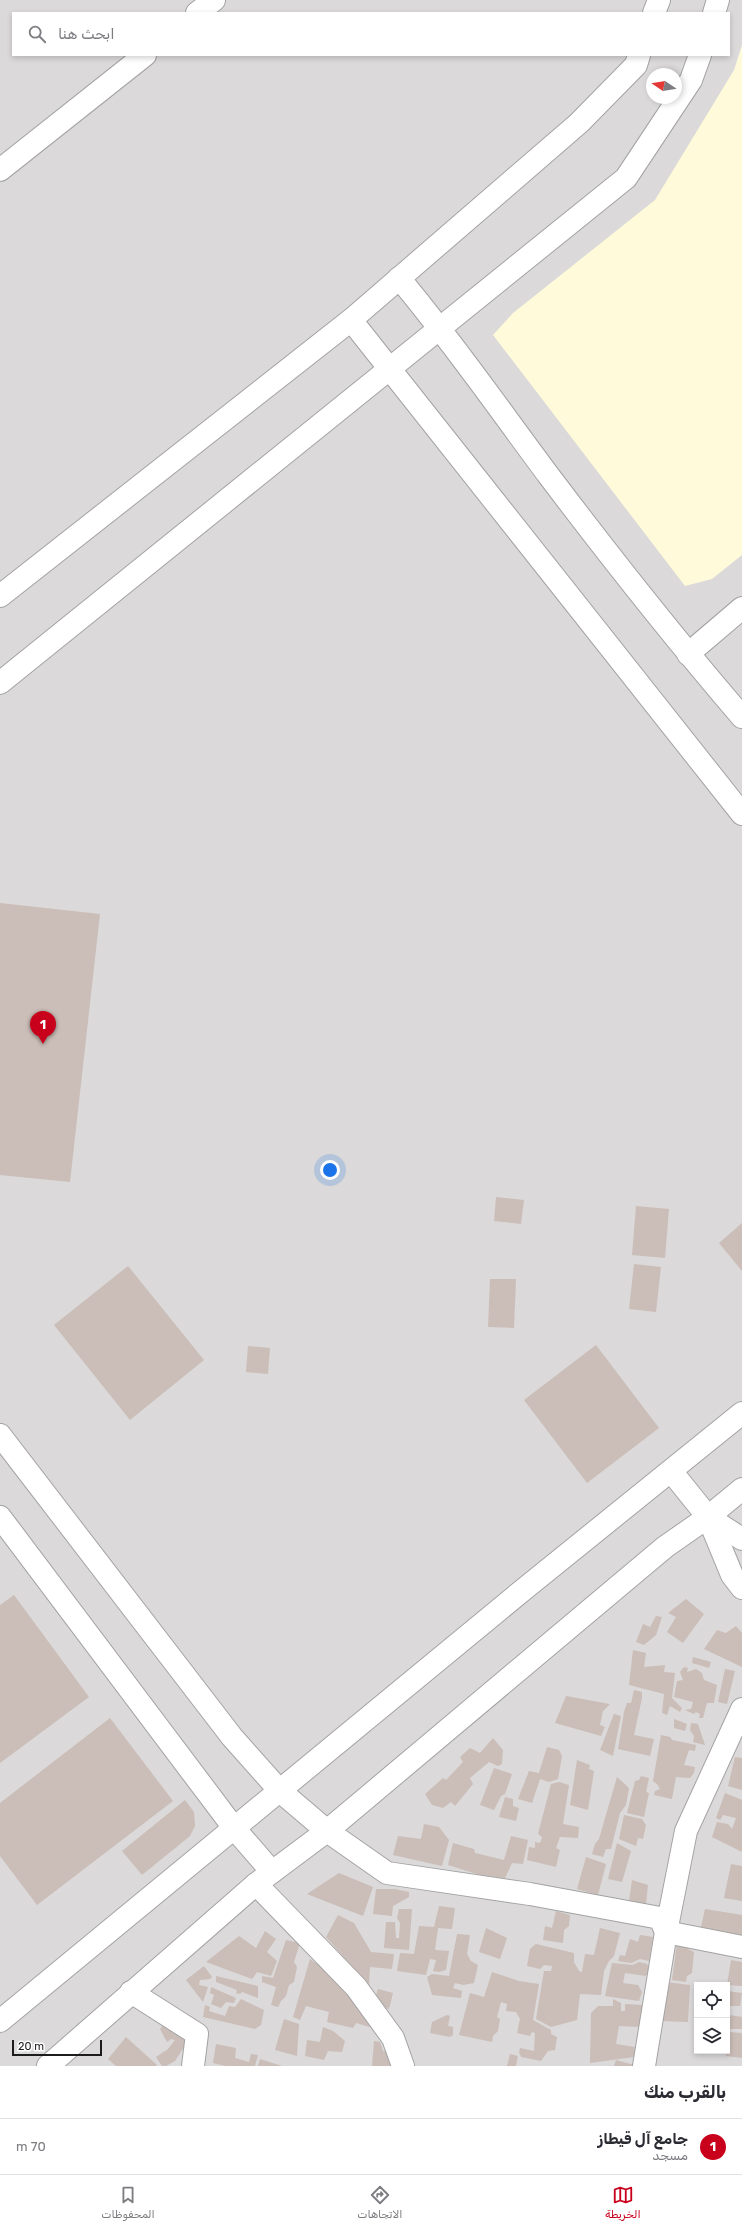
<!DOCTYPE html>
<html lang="ar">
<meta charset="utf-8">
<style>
:root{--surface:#fff;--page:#f7f7f7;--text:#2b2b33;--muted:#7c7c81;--line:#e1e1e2;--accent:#c9001b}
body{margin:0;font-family:Rubik,"Noto Sans Arabic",sans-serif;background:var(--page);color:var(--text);direction:rtl}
.controls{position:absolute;right:12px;bottom:12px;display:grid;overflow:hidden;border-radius:0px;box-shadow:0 2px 6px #0003}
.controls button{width:36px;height:36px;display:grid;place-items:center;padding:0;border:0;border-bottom:1px solid var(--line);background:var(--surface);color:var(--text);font:20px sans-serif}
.compass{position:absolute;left:646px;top:68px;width:36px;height:36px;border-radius:50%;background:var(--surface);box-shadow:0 2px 6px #0003;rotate:282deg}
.scale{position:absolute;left:12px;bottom:10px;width:90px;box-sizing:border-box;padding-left:4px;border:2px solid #1c1c1c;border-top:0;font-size:11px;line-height:14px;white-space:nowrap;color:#1c1c1c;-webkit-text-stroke:3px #fff;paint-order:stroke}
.you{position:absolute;left:330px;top:1170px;width:14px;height:14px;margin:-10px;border:3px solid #fff;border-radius:50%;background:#1a73e8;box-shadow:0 0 0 6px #1a73e833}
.badge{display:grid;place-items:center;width:26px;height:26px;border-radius:50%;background:var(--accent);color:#fff;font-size:13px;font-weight:700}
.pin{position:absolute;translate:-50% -33px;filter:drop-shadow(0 1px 2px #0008)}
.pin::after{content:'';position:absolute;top:21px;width:14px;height:12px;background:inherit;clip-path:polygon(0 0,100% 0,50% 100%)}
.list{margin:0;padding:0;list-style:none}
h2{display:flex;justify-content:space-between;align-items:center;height:52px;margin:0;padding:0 16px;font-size:17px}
h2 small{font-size:13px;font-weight:400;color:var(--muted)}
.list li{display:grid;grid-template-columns:26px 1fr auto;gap:12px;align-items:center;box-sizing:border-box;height:56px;padding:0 16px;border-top:1px solid var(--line)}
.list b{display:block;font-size:15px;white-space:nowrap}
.list p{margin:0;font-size:13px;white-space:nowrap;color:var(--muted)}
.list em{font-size:13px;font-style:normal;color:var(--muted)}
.icon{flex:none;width:22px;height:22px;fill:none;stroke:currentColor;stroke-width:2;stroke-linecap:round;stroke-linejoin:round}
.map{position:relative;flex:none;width:742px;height:2066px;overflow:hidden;direction:ltr}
.search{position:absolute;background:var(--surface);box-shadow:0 2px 6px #0003;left:12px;right:12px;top:12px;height:44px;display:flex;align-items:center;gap:10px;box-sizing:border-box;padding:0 14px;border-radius:0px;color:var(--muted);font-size:15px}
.sheet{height:108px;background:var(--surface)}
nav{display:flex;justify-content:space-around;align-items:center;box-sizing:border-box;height:56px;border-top:1px solid var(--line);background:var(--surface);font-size:11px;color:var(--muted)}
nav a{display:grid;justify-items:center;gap:2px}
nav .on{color:var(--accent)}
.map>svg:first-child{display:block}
.residential{fill:#dbd9d9;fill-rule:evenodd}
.education{fill:#fffada}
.building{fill:#cbbdb7}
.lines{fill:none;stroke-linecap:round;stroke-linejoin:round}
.street-casing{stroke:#a3a3a3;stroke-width:24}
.street{stroke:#fff;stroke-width:22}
</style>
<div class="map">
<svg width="742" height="2066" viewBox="0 0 742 2066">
<rect width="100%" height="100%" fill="#efe8e1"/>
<path class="residential" d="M 0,0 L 742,0 L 742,2066 L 0,2066 ZM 13,13 L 729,13 L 729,55 L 13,55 ZM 652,74 L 676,74 L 676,98 L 652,98 ZM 697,1985 L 727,1985 L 727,2051 L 697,2051 Z"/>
<path class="education" d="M 742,45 L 742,555 L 712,579 L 685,586 L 493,335 L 513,313 L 655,200 L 734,70 Z"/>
<g class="building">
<path d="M 0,903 L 100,914 L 70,1182 L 0,1175 Z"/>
<path d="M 496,1197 L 524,1200 L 521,1224 L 494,1221 Z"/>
<path d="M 636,1206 L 669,1209 L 665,1258 L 632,1255 Z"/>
<path d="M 742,1223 L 742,1271 L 719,1243 Z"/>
<path d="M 634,1264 L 661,1267 L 656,1312 L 629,1309 Z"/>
<path d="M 128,1266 L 204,1360 L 130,1420 L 54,1325 Z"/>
<path d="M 490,1279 L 516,1279 L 514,1328 L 488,1327 Z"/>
<path d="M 596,1345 L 659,1428 L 587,1483 L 524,1400 Z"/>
<path d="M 248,1346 L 270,1348 L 268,1374 L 246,1372 Z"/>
<path d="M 14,1595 L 89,1697 L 0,1763 L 0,1605 Z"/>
<path d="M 686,1599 L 704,1614 L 683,1643 L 667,1632 L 676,1617 L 668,1613 Z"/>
<path d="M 656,1616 L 662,1617 L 656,1635 L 644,1645 L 636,1642 L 643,1624 L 650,1627 Z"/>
<path d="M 736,1626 L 742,1633 L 742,1667 L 704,1649 L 717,1630 L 726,1633 Z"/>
<path d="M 633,1650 L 646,1653 L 644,1667 L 665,1665 L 664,1672 L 675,1673 L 672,1698 L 682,1708 L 680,1712 L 670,1706 L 667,1715 L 662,1713 L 664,1694 L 629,1685 Z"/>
<path d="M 693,1657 L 711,1662 L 709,1668 L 692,1663 Z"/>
<path d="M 684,1667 L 688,1668 L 687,1672 L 696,1669 L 702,1673 L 704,1680 L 717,1685 L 714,1703 L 707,1703 L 703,1718 L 699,1718 L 700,1714 L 696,1712 L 694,1714 L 685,1710 L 691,1709 L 693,1702 L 674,1697 L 677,1681 L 683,1680 L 680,1672 Z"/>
<path d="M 725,1669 L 735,1671 L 727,1704 L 718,1702 Z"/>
<path d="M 634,1690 L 642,1692 L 642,1698 L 634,1735 L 654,1739 L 650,1756 L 618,1749 L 624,1712 L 627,1703 L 631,1703 Z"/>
<path d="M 566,1696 L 610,1704 L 603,1711 L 600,1725 L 605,1727 L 601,1736 L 555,1723 Z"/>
<path d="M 614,1714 L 621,1716 L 613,1756 L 600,1750 Z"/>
<path d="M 110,1718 L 173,1801 L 37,1905 L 0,1856 L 0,1803 Z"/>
<path d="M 674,1719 L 687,1724 L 685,1731 L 674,1728 Z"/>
<path d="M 691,1723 L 698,1724 L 705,1745 L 693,1742 L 694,1736 L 690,1730 Z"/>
<path d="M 661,1735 L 670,1737 L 672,1740 L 696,1745 L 695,1751 L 689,1750 L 684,1765 L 695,1767 L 694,1773 L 690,1778 L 676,1777 L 672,1799 L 654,1795 L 655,1791 L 660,1789 L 657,1784 L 653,1781 Z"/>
<path d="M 493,1738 L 503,1750 L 502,1764 L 498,1766 L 489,1762 L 470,1778 L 473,1784 L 455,1806 L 451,1802 L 443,1808 L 432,1805 L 425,1794 L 443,1778 L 446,1780 L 463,1762 L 460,1757 L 470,1748 L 480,1753 Z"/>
<path d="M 547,1747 L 559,1750 L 562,1756 L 558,1779 L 549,1782 L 540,1779 L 532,1803 L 518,1799 L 529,1771 L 539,1773 Z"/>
<path d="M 735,1757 L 742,1758 L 742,1790 L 728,1786 Z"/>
<path d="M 577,1760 L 590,1765 L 589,1769 L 594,1771 L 588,1810 L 570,1805 Z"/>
<path d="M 494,1768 L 512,1774 L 505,1794 L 501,1796 L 494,1810 L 480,1805 Z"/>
<path d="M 641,1776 L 649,1778 L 646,1792 L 649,1793 L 644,1817 L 627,1813 L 635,1781 L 639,1780 Z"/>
<path d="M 617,1777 L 629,1788 L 626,1805 L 620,1813 L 611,1849 L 606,1849 L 603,1857 L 592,1854 L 595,1844 L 599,1839 Z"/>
<path d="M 559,1782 L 569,1785 L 563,1824 L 579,1827 L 578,1838 L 560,1837 L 556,1848 L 560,1850 L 556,1867 L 527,1860 L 529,1847 L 535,1848 L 535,1842 L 540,1843 L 542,1837 L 538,1834 L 551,1784 Z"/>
<path d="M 725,1793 L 742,1800 L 742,1852 L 712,1837 L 717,1822 L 728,1824 L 732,1829 L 736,1818 L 723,1815 L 720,1820 L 716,1818 Z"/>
<path d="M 505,1797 L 513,1799 L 513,1806 L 519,1808 L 516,1821 L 499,1817 Z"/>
<path d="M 185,1800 L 194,1812 L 195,1826 L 190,1836 L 142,1875 L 122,1851 Z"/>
<path d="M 624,1815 L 642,1819 L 646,1825 L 643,1839 L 638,1838 L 636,1846 L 619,1839 Z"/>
<path d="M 424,1824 L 439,1827 L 449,1840 L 442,1866 L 393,1855 L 398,1836 L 421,1839 Z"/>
<path d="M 511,1836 L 528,1840 L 523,1864 L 512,1863 L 505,1878 L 480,1875 L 448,1865 L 453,1843 L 474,1849 L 475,1853 L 504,1860 Z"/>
<path d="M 617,1843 L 631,1851 L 622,1882 L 608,1879 Z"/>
<path d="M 586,1857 L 606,1864 L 598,1895 L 577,1889 Z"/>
<path d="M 731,1864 L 742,1866 L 742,1901 L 724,1898 Z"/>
<path d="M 339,1873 L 373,1887 L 363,1916 L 307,1894 Z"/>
<path d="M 632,1880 L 648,1885 L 646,1904 L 629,1901 Z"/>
<path d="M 376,1889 L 395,1889 L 409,1892 L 409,1897 L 393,1906 L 392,1916 L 373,1914 Z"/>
<path d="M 439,1906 L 455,1908 L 452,1929 L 438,1928 L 435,1950 L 449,1951 L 446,1970 L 439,1972 L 433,1971 L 436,1960 L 430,1959 L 426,1975 L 397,1971 L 400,1953 L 414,1954 L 419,1926 L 434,1927 Z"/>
<path d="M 399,1909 L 412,1909 L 409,1950 L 384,1948 L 386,1922 L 395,1922 L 396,1938 L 399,1938 L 400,1923 L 397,1918 Z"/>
<path d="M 705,1909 L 742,1915 L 742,1936 L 701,1927 Z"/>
<path d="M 556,1911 L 570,1915 L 569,1926 L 564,1930 L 563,1943 L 543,1940 L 545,1926 L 552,1928 Z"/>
<path d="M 338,1915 L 354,1923 L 371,1952 L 394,1954 L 392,1969 L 370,1967 L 369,1986 L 359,1982 L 348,1962 L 326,1937 Z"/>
<path d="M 486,1928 L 507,1938 L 500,1959 L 479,1952 Z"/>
<path d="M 600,1928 L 620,1933 L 614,1956 L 609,1961 L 604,1971 L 601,1995 L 580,1994 L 577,2020 L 551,2027 L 536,2019 L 544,1971 L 551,1971 L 552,1966 L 544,1965 L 540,1969 L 527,1966 L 530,1949 L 536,1944 L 574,1953 L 574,1962 L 579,1971 L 582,1972 L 585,1954 L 594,1955 Z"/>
<path d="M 265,1931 L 276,1939 L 267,1952 L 277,1961 L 271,1976 L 257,1972 L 252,1979 L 206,1962 L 239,1936 L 256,1948 Z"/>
<path d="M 457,1934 L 470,1935 L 467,1954 L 471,1961 L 478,1965 L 474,1983 L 463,1985 L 455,1983 L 453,1988 L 462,1991 L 461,1998 L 432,1995 L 427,1977 L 432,1974 L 449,1976 Z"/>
<path d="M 640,1935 L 653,1937 L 649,1961 L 640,1959 L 631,1963 L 618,1961 L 620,1955 L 625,1956 L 630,1939 L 638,1942 Z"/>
<path d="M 286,1940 L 300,1943 L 294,1962 L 297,1967 L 294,1982 L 289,1985 L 286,1996 L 281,2001 L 278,2007 L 271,2005 L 276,1987 L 262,1982 L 262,1976 L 273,1978 Z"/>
<path d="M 677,1943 L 688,1945 L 688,1949 L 694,1952 L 692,1973 L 687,1976 L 686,1982 L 672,1980 Z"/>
<path d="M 310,1959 L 331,1973 L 350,1996 L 371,2025 L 370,2027 L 356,2023 L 353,2028 L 327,2022 L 329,2012 L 306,2006 L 300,2020 L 293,2017 Z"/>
<path d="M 731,1960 L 742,1962 L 742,1986 L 727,1985 Z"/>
<path d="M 639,1962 L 647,1964 L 649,1968 L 646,1976 L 625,1973 L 623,1983 L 638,1985 L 642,1992 L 639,2001 L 605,1996 L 612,1963 L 633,1965 Z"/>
<path d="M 204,1966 L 212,1977 L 210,1979 L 200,1980 L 199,1985 L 208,1987 L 203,2002 L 186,1980 Z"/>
<path d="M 492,1972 L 519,1981 L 539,1984 L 533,2020 L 551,2030 L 551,2034 L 557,2037 L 555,2050 L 548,2051 L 541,2061 L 521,2057 L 519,2052 L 520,2048 L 534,2051 L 535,2033 L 532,2032 L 530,2036 L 517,2033 L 520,2019 L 516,2012 L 506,2011 L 507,2004 L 501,2002 L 497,2017 L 500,2019 L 498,2031 L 493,2036 L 492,2042 L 459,2035 L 470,1993 L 484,1997 Z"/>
<path d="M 216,1976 L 258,1986 L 258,1998 L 242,1992 L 240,1994 L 236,1993 L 237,1990 L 216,1982 Z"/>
<path d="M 666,1982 L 690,1985 L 688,2022 L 661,2021 Z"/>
<path d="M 211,1987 L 236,1998 L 234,2003 L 226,2002 L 221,2008 L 211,2004 L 214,1995 L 210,1993 Z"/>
<path d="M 378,1989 L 393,1993 L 389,2009 L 373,2005 Z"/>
<path d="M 727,1991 L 742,1993 L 740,2006 L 730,2006 L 729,2015 L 742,2017 L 742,2029 L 729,2029 L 727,2031 Z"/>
<path d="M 241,1999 L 264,2010 L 261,2025 L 255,2029 L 203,2017 L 205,2005 L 210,2007 L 209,2011 L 225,2016 L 229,2006 L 235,2007 Z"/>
<path d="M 613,1999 L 621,2003 L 621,2011 L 625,2011 L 625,2004 L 643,2005 L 640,2027 L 619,2026 L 616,2044 L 635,2047 L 634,2057 L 590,2063 L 591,2013 L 598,2006 L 613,2006 Z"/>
<path d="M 447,2015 L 450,2016 L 448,2026 L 453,2027 L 453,2035 L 450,2037 L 430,2033 L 432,2022 Z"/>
<path d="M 284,2019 L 299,2024 L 297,2056 L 275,2050 Z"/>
<path d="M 163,2025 L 189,2039 L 175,2061 L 166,2066 L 162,2066 L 156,2057 L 168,2049 L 175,2040 L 171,2039 L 167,2042 L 160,2029 Z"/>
<path d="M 323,2027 L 333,2031 L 345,2041 L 342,2052 L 328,2051 L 324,2060 L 305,2056 L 307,2040 L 320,2042 Z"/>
<path d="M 729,2032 L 742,2033 L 742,2058 L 726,2056 Z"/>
<path d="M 126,2037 L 157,2065 L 156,2066 L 116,2066 L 108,2059 Z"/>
<path d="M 374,2041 L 380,2042 L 383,2051 L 391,2052 L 400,2066 L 372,2066 Z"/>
<path d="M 216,2044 L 236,2048 L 235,2058 L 249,2062 L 251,2054 L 258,2055 L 255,2066 L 226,2066 L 213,2063 Z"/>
<path d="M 700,2051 L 714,2051 L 714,2054 L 700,2052 Z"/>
<path d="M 510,2054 L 518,2056 L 516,2066 L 507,2066 Z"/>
<path d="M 260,2059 L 282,2066 L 258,2066 Z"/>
<path d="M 616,2060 L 638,2066 L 614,2066 Z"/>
</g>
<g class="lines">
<defs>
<g id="street">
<path d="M 197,13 L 214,0"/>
<path d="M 654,13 L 659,0"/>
<path d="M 714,13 L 718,0"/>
<path d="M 0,170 L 145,55"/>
<path d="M 399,278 C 452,341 499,409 549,476 C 611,558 675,639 742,717"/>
<path d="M 351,320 L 742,814"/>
<path d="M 0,596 L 351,320 L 579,123 L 636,65 L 639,55"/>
<path d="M 688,654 L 742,608"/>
<path d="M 0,683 L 626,178 L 691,80 L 700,55"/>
<path d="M 0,1435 L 232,1737 L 280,1791 L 327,1831 L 387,1873 L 530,1894 L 660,1918 L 666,1932 L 742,1947"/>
<path d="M 671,1471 L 708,1517 L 732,1575 L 742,1588"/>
<path d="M 0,1517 L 234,1828 L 272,1872"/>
<path d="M 708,1517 L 742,1539"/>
<path d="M 256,1884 L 356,1987 L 393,2038 L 403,2066"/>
<path d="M 131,1992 L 197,2034 L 193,2066"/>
<path d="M 0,2021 L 523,1590 L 742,1413"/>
<path d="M 48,2066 L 256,1884 L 327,1831 L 665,1547 L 708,1517 L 742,1489"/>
<path d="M 644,2066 L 666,1932 L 686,1831 L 742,1709"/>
</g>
</defs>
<use href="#street" class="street-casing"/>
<use href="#street" class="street"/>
</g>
</svg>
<div class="controls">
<button><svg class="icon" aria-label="locate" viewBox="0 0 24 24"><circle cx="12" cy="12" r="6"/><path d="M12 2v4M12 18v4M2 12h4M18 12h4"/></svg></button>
<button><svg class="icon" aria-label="layers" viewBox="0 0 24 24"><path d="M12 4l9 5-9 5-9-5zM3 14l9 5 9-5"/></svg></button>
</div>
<svg class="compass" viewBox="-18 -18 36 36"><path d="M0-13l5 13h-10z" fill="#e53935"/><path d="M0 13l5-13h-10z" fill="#7c7c81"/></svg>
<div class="scale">20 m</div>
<div class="you"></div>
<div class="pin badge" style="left:43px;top:1044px">1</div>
<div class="search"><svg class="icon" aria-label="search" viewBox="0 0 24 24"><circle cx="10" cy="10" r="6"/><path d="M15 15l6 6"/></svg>ابحث هنا</div>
</div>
<section class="sheet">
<h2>بالقرب منك<small></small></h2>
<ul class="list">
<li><span class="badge">1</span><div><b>جامع آل قيطاز</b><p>مسجد</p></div><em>70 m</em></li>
</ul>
</section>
<nav>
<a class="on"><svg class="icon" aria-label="map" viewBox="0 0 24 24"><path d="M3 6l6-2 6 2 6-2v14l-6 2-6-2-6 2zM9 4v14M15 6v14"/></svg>الخريطة</a>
<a><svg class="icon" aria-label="directions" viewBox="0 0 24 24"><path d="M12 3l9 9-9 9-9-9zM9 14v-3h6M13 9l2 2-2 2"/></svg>الاتجاهات</a>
<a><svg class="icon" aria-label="saved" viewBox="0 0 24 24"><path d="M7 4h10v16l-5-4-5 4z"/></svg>المحفوظات</a>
</nav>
